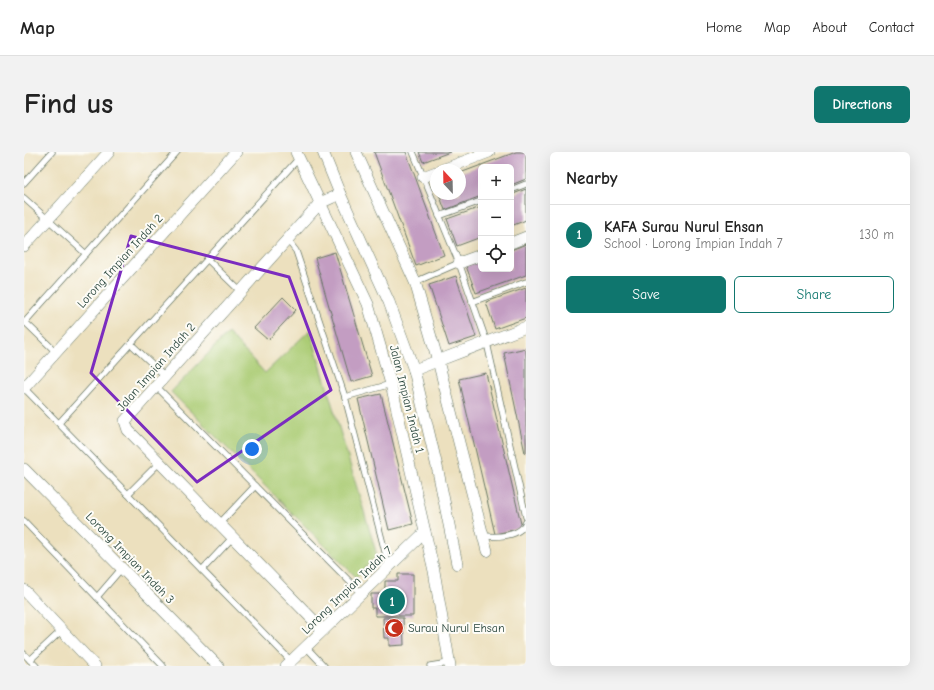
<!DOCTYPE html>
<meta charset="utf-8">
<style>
:root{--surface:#fff;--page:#f2f2f2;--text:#222;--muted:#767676;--line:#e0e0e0;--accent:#0f766e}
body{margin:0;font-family:"Comic Neue",sans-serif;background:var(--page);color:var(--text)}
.controls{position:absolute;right:12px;top:12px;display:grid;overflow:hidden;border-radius:6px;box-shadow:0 4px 16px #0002}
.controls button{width:36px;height:36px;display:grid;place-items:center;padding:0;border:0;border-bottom:1px solid var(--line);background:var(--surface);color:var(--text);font:20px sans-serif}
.compass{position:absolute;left:406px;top:12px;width:36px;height:36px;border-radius:50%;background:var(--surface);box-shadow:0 4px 16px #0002;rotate:338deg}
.you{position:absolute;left:228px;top:297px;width:14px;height:14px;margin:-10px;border:3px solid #fff;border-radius:50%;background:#1a73e8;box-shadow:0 0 0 6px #1a73e833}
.badge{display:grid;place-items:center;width:26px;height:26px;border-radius:50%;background:var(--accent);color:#fff;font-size:13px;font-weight:700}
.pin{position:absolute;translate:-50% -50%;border:2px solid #fff;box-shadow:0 1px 4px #0006}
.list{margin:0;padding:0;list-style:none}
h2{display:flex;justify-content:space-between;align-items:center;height:52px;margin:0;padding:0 16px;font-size:17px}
h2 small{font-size:13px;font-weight:400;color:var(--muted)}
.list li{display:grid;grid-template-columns:26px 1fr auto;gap:12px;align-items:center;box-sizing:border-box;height:60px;padding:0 16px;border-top:1px solid var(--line)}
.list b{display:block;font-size:15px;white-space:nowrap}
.list p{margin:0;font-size:13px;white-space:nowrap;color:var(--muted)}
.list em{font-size:13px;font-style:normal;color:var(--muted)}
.actions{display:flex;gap:8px;padding:12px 16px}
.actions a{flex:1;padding:9px 0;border:1px solid var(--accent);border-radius:6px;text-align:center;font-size:14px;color:var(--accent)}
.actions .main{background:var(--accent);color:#fff}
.icon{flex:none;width:22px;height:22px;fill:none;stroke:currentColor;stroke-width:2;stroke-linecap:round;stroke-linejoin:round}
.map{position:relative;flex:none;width:502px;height:514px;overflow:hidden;border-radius:6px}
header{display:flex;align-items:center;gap:24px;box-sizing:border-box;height:56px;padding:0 20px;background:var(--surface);border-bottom:1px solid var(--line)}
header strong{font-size:19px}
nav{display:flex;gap:22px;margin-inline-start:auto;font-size:14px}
.intro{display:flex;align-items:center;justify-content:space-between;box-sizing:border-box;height:96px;padding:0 24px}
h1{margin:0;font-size:28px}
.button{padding:10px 18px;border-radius:6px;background:var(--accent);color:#fff;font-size:14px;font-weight:700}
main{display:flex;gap:24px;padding:0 24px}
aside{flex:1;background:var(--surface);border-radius:6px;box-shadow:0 4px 16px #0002}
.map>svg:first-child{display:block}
.green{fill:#abcc74;stroke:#658454}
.building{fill:#c39dc2}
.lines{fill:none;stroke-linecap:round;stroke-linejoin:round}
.service-casing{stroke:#677664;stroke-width:7}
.minor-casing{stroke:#677664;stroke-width:12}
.service{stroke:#fff;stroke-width:5.5}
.minor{stroke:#fff;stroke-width:11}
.marked{fill:none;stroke:#7b2cbf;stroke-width:3;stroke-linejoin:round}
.labels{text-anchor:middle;stroke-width:4;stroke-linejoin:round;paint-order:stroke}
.street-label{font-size:12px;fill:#1f3d34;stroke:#fdfcf7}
.poi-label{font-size:12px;fill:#1f3d34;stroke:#fdfcf7;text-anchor:start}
</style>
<header>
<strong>Map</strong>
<nav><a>Home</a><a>Map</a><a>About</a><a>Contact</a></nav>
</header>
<div class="intro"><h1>Find us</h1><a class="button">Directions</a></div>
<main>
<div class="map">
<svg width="502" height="514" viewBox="0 0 502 514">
<rect width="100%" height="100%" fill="#fdfcf7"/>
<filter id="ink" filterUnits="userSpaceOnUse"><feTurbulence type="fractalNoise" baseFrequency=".025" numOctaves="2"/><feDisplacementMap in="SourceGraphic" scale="8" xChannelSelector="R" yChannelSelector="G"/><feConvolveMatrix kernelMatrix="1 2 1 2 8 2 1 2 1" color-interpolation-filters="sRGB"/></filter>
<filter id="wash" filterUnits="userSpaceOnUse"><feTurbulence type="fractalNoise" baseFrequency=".012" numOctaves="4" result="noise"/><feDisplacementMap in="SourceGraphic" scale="16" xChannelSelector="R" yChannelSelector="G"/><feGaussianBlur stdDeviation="0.9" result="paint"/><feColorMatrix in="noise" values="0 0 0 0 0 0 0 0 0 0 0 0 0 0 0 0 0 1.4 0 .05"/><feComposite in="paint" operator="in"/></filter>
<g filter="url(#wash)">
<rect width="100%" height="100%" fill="#ece0be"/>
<path class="green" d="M 286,178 L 353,403 L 332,425 L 147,240 L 204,181 L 241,221 Z"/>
<g id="blocks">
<g class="building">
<path d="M 350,0 L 382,0 L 420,103 L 392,114 Z"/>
<path d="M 395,0 L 426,0 L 399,10 Z"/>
<path d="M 492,0 L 502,0 L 502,27 L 487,33 L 487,15 L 457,15 L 457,44 L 421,58 L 415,42 L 436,42 L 436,21 Z"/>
<path d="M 502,37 L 502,68 L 487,74 L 487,43 Z"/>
<path d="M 457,55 L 457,85 L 433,94 L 423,67 Z"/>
<path d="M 502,92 L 502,123 L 452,141 L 442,114 L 457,109 L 457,117 L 487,117 L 487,98 Z"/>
<path d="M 311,100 L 348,224 L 327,230 L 291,106 Z"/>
<path d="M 432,124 L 452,185 L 425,194 L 405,133 Z"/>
<path d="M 502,136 L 502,166 L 471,177 L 462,150 Z"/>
<path d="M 259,145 L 272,158 L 244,188 L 230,176 Z"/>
<path d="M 502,196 L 502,301 L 501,301 L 480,201 Z"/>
<path d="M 462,221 L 498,376 L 471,382 L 435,227 Z"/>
<path d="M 357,242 L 389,372 L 365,378 L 334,247 Z"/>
<path d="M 374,422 L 389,422 L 389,464 L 351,464 L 351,456 L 347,456 L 347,442 L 361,442 L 361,429 L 374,429 Z"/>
<path d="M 359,466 L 379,466 L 380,493 L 365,494 L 365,486 L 360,486 Z"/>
</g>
</g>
</g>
<g filter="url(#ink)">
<use href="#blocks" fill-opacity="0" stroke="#677664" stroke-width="1"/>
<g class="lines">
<defs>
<g id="service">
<path d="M 389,0 L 435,111 L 463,191 L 502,365"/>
<path d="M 0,31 L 28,0"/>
<path d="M 487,38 L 502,32"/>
<path d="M 0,46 L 62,102"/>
<path d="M 415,64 L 457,49"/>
<path d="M 263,87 L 272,99 L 321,245 L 365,415"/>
<path d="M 183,107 L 216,139"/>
<path d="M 391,130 L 435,111"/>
<path d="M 448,150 L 502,130"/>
<path d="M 1,170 L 32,200"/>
<path d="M 0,171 L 153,0"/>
<path d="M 107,192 L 141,224"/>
<path d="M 132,234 L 337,441"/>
<path d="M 0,236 L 267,509"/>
<path d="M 321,245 L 367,232"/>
<path d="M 35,271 L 275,6"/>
<path d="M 104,342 L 136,310"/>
<path d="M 0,369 L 139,514"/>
<path d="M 196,371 L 231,334"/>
<path d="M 460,384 C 473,385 496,385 502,370"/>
<path d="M 178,418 L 209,385"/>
<path d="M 73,445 L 98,416"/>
<path d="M 282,495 L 300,514"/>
<path d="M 0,502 L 12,514"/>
<path d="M 6,508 L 37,479"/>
<path d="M 406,514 L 425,511"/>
</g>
<g id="minor">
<path d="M 272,0 L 344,152 L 367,232 L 410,419 L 426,514"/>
<path d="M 299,0 L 316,42 L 365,150 L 390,218 L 414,319 L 433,412"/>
<path d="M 332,0 L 391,130 L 414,209 L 463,399"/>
<path d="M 418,18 L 465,0"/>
<path d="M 399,25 L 412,20"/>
<path d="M 487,91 L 502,85"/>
<path d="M 0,94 L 85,0"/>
<path d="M 435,111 L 457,103"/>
<path d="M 390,218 L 502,175"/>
<path d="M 0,236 L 212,0"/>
<path d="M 0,317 L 194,514"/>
<path d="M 0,438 L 71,514"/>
<path d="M 299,478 L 104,278 L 101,269 L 296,51 L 316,42"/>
<path d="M 262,514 L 401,380"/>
</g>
</defs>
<use href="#service" class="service-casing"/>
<use href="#minor" class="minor-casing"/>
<use href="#service" class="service"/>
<use href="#minor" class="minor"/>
</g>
</g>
<path class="marked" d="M 107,84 L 265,125 L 307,238 L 173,330 L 67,221 Z"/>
<defs>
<symbol id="mosque-disc" viewBox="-11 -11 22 22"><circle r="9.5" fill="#c8321e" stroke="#fdfcf7"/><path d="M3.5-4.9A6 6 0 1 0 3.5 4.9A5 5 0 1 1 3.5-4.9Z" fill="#fff"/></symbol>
</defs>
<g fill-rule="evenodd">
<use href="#mosque-disc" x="359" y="465" width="22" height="22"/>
</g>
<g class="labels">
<g class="street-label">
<text transform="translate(96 109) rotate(-48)" y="4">Lorong Impian Indah 2</text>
<text transform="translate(132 215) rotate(-49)" y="4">Jalan Impian Indah 2</text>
<text transform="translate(383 247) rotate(76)" y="4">Jalan Impian Indah 1</text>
<text transform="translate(106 406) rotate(46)" y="4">Lorong Impian Indah 3</text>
<text transform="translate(323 438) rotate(-44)" y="4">Lorong Impian Indah 7</text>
</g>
<g class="poi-label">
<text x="384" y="480">Surau Nurul Ehsan</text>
</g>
</g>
</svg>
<div class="controls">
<button>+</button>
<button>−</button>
<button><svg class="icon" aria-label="locate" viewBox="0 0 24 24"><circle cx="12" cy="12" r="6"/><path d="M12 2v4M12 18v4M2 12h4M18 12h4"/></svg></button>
</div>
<svg class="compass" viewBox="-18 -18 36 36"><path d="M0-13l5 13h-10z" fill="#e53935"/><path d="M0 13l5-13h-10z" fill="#767676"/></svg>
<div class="you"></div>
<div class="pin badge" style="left:368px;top:449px">1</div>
</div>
<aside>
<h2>Nearby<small></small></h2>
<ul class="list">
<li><span class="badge">1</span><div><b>KAFA Surau Nurul Ehsan</b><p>School · Lorong Impian Indah 7</p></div><em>130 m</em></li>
</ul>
<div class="actions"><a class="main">Save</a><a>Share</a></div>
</aside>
</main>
